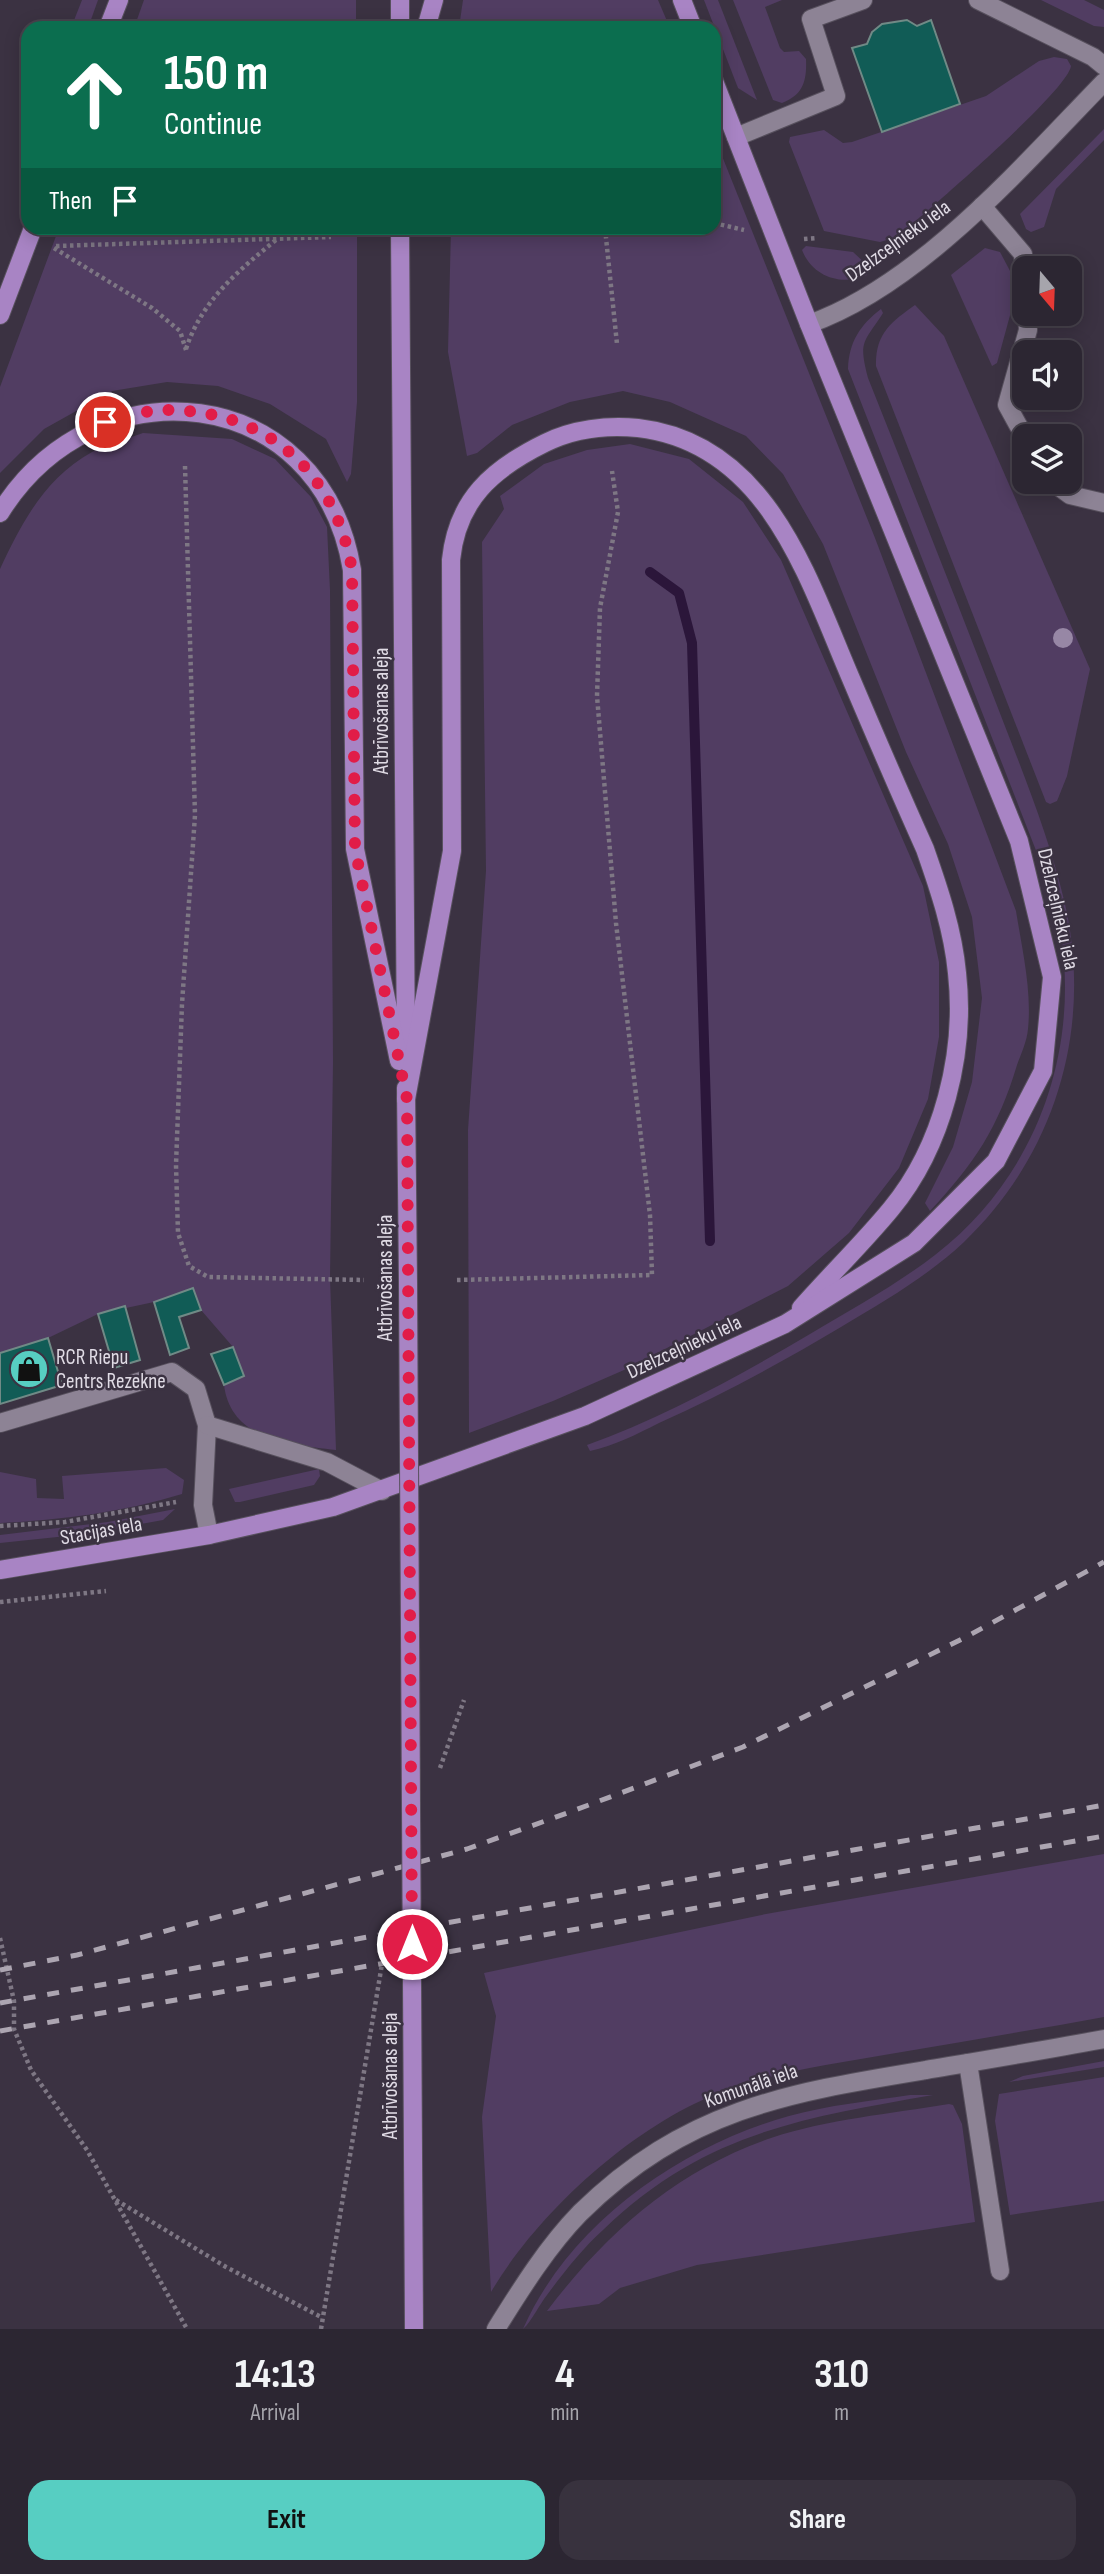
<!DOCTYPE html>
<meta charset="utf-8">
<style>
body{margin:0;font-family:"Sofia Sans Condensed",sans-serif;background:#38323e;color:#f1f3f6;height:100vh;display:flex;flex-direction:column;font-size:26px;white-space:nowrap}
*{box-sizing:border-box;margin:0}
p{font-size:23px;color:#a6a5ac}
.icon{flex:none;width:38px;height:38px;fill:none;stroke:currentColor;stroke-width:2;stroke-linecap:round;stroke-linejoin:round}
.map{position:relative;height:2329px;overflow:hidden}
.details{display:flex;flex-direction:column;background:#2c2632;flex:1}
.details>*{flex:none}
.banner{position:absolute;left:21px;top:21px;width:700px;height:214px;border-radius:21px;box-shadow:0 4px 18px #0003,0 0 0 2px #48434d;background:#0b6e4f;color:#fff;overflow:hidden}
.needle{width:46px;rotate:161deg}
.buttons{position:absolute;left:1012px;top:256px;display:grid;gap:14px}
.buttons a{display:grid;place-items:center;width:70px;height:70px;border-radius:14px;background:#2c2632;box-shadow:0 4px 18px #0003,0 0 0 2px #48434d;font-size:35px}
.pin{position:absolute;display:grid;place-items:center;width:60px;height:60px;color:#fff;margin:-30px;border:4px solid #fff;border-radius:50%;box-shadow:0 2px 7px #0007}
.me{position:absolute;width:77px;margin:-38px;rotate:0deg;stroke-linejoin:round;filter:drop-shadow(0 0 5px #0008)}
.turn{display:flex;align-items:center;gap:24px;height:147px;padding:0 28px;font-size:32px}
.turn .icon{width:91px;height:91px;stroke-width:2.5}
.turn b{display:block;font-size:49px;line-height:60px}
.then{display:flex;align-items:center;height:66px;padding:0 28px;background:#0003;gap:14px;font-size:26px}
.eta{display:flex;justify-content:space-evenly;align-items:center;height:119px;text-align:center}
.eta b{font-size:42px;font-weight:700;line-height:49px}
.button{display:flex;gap:14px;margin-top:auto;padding:14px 28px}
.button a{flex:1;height:80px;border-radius:21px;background:#57cec2;color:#111;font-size:28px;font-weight:700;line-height:80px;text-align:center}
.button a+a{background:#38323e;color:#f1f3f6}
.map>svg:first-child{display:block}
</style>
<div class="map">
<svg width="1104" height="2329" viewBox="0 0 1104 2329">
<rect width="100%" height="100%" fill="#3b3242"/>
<g fill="#513d62">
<polygon points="82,0 98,0 88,28 71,28"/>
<polygon points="144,0 356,0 356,28 134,28"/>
<polygon points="463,0 658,0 670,28 459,28"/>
<polygon points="704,0 718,0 757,100 738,88"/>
<path d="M733,0H782L765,7L780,48L784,52L799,51L806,59C807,81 803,95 782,103L773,100Z"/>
<polygon points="1041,0 1084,0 1104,10 1104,27 1094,26"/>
<path d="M1054,57L1067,59L1071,66C1067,92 925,213 897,237L880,242L824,231L789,142L790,137L824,130L843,143L852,142L986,96L1039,61Z"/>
<polygon points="1104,129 1104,140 1056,189 1044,227 1031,232 1026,229 1020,214"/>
<path d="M714,136L875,538L1016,911C1022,949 1032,990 1028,1029C1027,1041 1021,1054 1017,1065C998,1128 975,1163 930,1211L925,1203L953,1147L972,1082L982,998L972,917L948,844L906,752L823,544L783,474L746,436L670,402L623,391L570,402L512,425L477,453L467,456L448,352L451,228H714Z"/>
<polygon points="59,228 357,228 357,402 351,474 347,482 326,439 270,404 218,386 167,382 112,391 44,429 0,473 0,387"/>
<path d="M806,246L853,252L867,265V275C841,287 812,276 802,250Z"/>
<polygon points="985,248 1000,252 1018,286 997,363 992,366 951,275"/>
<path d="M915,305L944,336L1090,669L1067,776L1057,801L1050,804L1046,802L876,366C875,334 891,322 915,305Z"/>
<path d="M881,309L883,313C864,343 858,340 868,378C911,486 954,594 996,703C1021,768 1049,835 1065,904C1093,1027 1056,1154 964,1242C928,1276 883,1302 841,1327C782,1362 722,1395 659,1423C637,1434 614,1446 590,1451L587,1445C664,1417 739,1376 810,1334C852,1309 896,1285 935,1255C1046,1169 1088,1028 1053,894L848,369C849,342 860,325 881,309Z"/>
<path d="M143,433L232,439L275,459L311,497L327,527L330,590L333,1062L330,1278L336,1450C291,1444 231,1441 224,1385L244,1376L233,1347L201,1310L193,1288L154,1302L98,1314L48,1338L0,1353V569C22,522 45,478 92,452C107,444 126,439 143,433Z"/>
<polygon points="630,444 689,459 743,502 781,560 923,886 939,962 939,1037 928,1099 899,1168 849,1233 788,1286 624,1370 553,1401 469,1433 468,1130 486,871 482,542 504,509 500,496 544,464 587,450"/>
<path d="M166,1468L184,1480L182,1494C124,1512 61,1520 0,1523V1472L36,1479L37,1498L64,1499L62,1476Z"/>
<polygon points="319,1469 320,1476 314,1485 240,1502 235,1502 229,1489"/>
<polygon points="175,1509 163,1520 86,1534 0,1543 0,1535 108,1522"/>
<path d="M1104,1854V2017C1033,2030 961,2042 890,2054C834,2064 778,2071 724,2091C635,2124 539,2211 491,2292L482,2117L496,2016L484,1973L766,1914Z"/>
<polygon points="1104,2061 1104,2067 1009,2082 1023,2076"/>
<polygon points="1104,2077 1104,2201 1010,2215 995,2121 999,2094"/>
<path d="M910,2095H933C802,2118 703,2133 603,2230C582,2249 564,2272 547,2295C539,2305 532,2321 523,2329C569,2224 681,2146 789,2116C829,2105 870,2101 910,2095Z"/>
<path d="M949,2104L953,2105L962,2124L975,2222L697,2265L620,2288L599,2304L547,2311C606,2233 677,2170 771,2138C828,2119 890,2114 949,2104Z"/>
</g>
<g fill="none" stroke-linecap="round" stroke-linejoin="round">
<polyline stroke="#2b163a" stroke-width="10" points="650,572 679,593 692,643 710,1241"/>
</g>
<g fill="#115c56" stroke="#708a86" stroke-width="2">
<polygon points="907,20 917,26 931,20 960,104 882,132 852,48 867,44 872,32 882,24"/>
<polygon points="193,1288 201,1310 179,1317 189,1348 170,1355 154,1302"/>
<polygon points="125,1306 140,1360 114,1368 98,1314"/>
<polygon points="48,1338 62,1385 0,1404 0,1353"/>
<polygon points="233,1347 244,1376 224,1385 211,1354"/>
</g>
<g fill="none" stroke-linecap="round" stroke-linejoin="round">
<g stroke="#57505d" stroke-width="20">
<g id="minor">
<polyline points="978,0 1093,57 1104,66"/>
<polyline points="736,137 836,96 811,19 863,0"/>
<polyline points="982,206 1023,254 1024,268"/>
<path d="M809,324C920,285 1023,165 1104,82"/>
<polyline points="1024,436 1007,405 1028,330 1027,313"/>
<polyline points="1051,481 1070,495 1104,503"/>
<polyline points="0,1423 172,1372 196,1389 207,1425 203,1505 209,1535"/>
<polyline points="207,1425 327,1462 382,1491"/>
<polyline points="968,2063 1000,2271"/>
<path d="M496,2329C521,2289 547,2247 580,2213C686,2109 787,2093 926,2070C985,2060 1045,2050 1104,2039"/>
</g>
</g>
<g stroke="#57505d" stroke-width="20">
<g id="major">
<polyline points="400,0 400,28"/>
<polyline points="682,0 693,28"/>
<polyline points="108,28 119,0"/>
<polyline points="426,28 434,0"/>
<polyline points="400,228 406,1057"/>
<polyline points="0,315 33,228"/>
<path d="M0,513C95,359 321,382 352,570L355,849L399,1061"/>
<polyline points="406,1088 408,1283"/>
<path d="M406,1099L452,851L451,560C457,500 492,469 545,443C573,429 607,425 638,428C766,443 806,573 849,674C874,733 899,791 925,849C939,889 953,930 957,973C966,1053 943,1146 891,1209C863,1243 830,1275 801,1308"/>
<polyline points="0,1570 209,1535 333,1507 585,1416 785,1324 914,1243 996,1161 1043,1071 1052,977 1019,841 809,324 714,81"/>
</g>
</g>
<g stroke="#7e7784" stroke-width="4.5" stroke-dasharray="3.5 3.5" stroke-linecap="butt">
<polyline points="714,223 744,230"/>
<polyline points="605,228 617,344"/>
<polyline points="475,234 528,228"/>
<polyline points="804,239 817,238"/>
<polyline points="56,246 331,237"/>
<polyline points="54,248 152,308 180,331 186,350"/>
<path d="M186,349C202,300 238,271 277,239"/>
<polyline points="185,466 195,815 182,1004 176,1165 178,1233 189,1266 208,1277 364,1280"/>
<polyline points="457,1280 652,1275 650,1215 616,923 597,696 600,608 618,512 612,471"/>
<polyline points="0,1526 65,1522 176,1502"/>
<polyline points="0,1602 106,1591"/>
<polyline points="440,1768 464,1700"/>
<polyline points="0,1938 14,2001 14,2029 31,2070 87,2150 187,2329"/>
<polyline points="116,2200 226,2267 321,2317"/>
<polyline points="321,2329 382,1964"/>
</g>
<use href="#minor" stroke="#8d8395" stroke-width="18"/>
<use href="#major" stroke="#a884c4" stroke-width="18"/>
<g stroke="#aca5b1" stroke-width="5" stroke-dasharray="12 12" stroke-linecap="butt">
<polyline points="0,1970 77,1955 405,1866 467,1849 570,1812 743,1747 964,1638 1104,1562"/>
<polyline points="0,2003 1104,1805"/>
<polyline points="0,2031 1104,1836"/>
</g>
<g stroke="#57505d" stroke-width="20" stroke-linecap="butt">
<polyline id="major-bridge" points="408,1283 414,2329"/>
</g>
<use href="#major-bridge" stroke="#a884c4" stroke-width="18"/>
</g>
<circle fill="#9787a5" cx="1063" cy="638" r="10"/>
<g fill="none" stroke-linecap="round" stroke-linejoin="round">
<path stroke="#e11d48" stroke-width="12" stroke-dasharray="0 21.6" d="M105,422C127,416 150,409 173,410C271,413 336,475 352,570L355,849L407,1099L412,1944"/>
</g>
<defs>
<g id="shop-disc" transform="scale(2.0125)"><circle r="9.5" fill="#57cec2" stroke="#3b3242"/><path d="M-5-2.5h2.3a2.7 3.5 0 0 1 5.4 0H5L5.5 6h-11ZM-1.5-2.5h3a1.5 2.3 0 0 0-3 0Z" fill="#111"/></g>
</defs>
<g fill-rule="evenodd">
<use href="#shop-disc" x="29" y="1369"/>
</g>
<g text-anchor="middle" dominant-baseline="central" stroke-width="5" stroke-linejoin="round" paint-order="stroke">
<g font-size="21" fill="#e0dbe5" stroke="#3b3242">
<text transform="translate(898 241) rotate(-36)">Dzelzceļnieku iela</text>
<text transform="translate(381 711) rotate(-90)">Atbrīvošanas aleja</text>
<text transform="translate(1058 909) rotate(77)">Dzelzceļnieku iela</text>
<text transform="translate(385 1278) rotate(-90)">Atbrīvošanas aleja</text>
<text transform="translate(684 1347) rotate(-25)">Dzelzceļnieku iela</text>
<text transform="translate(101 1531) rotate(-10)">Stacijas iela</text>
<text transform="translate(390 2076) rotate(-90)">Atbrīvošanas aleja</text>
<text transform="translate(751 2086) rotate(-19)">Komunālā iela</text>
</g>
<g font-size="21" fill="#e0dbe5" stroke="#3b3242" text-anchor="start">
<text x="56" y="1357">RCR Riepu<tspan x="56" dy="24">Centrs Rezekne</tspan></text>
</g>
</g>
</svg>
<div class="buttons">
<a><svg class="needle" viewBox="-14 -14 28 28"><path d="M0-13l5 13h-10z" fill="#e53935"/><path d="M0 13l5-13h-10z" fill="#a6a5ac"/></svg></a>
<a><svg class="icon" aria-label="sound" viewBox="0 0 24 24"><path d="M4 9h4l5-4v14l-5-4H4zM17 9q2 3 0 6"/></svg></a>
<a><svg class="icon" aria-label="layers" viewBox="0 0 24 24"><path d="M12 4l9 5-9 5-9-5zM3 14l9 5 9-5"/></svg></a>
</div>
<div class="pin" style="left:105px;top:422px;background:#d93025"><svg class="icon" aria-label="arrive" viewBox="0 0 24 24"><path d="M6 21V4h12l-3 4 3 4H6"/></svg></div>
<svg class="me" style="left:412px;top:1944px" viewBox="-20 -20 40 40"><circle r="17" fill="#e11d48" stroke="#fff" stroke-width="3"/><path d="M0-11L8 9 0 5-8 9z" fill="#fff"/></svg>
<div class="banner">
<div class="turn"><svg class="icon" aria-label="ahead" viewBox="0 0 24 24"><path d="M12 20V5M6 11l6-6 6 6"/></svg><div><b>150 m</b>Continue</div></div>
<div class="then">Then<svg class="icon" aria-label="arrive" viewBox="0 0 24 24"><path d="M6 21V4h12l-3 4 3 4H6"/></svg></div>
</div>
</div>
<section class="details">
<div class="eta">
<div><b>14:13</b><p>Arrival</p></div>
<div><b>4</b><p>min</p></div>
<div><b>310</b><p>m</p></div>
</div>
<div class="button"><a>Exit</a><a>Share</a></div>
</section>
